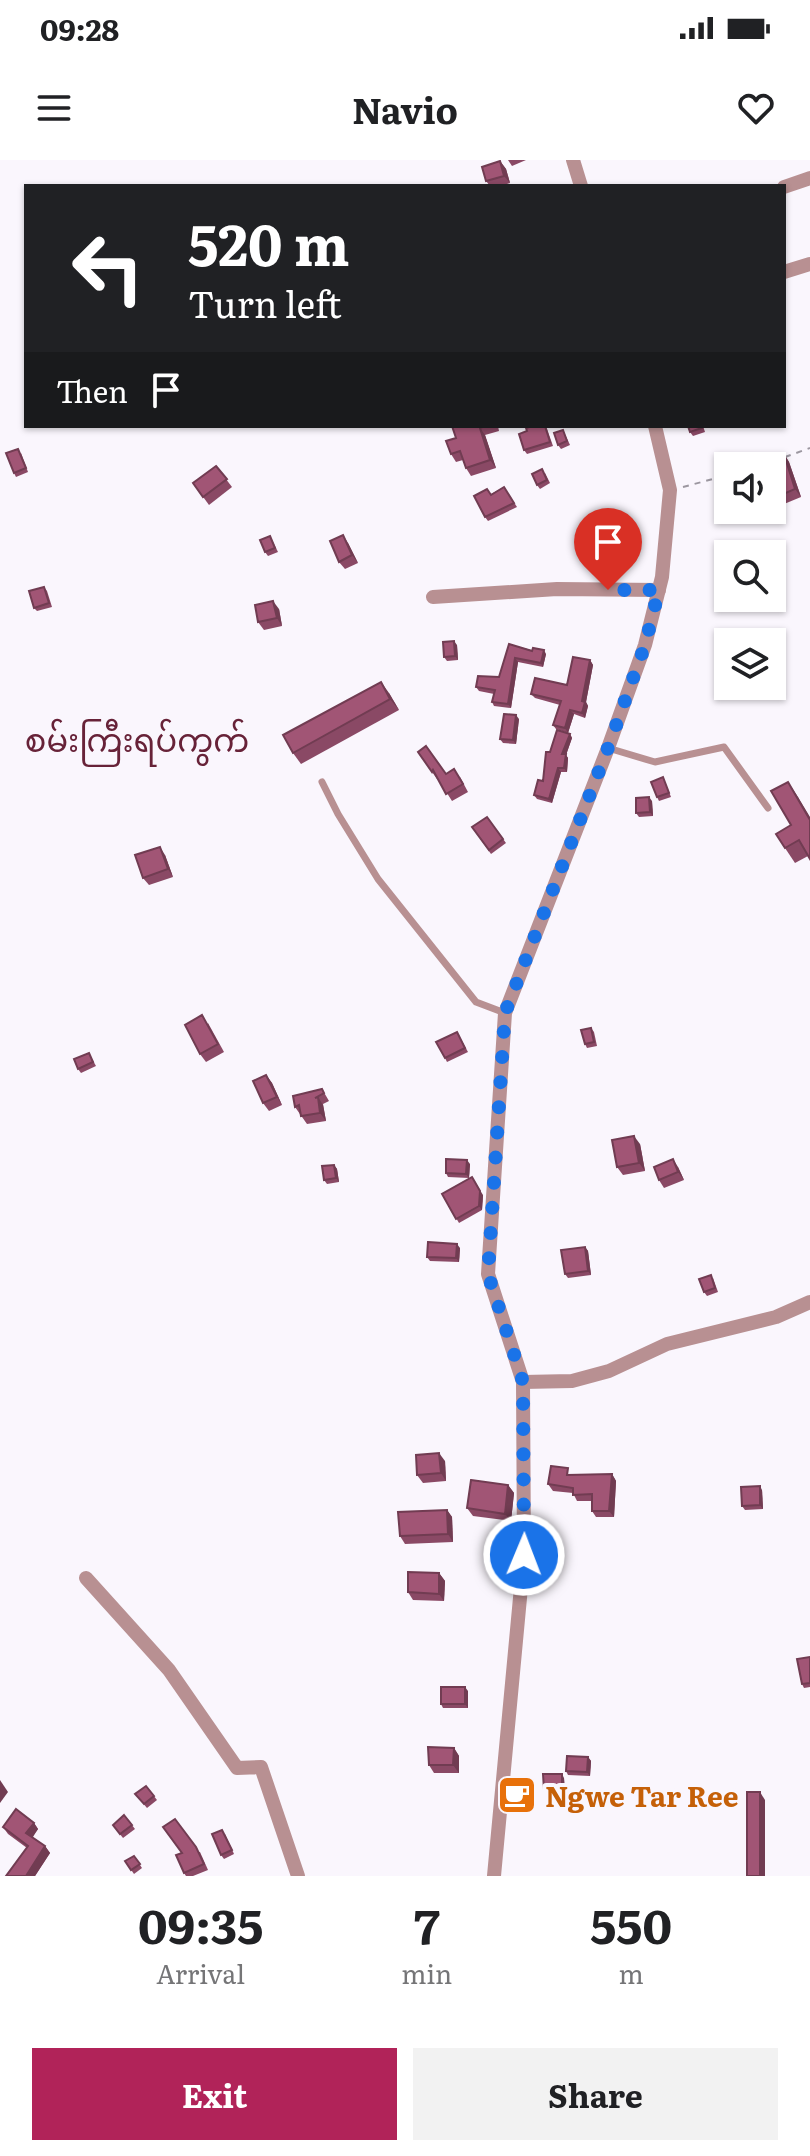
<!DOCTYPE html>
<meta charset="utf-8">
<style>
body{margin:0;font-family:Literata,"Noto Sans Myanmar",serif;background:#f2f2f2;color:#202124;height:100vh;display:flex;flex-direction:column;font-size:30px;white-space:nowrap}
*{box-sizing:border-box;margin:0}
p{font-size:26px;color:#757577}
.icon{flex:none;width:44px;height:44px;fill:none;stroke:currentColor;stroke-width:2;stroke-linecap:round;stroke-linejoin:round}
.map{position:relative;height:1716px;overflow:hidden}
.side{display:flex;flex-direction:column;background:#fff;flex:1}
.side>*{flex:none}
.top-card{position:absolute;left:24px;top:24px;width:762px;height:244px;border-radius:0px;box-shadow:0 2px 6px #0004;background:#202124;color:#fff;overflow:hidden}
.fabs{position:absolute;left:714px;top:292px;display:grid;gap:16px}
.fabs a{display:grid;place-items:center;width:72px;height:72px;border-radius:0px;background:#fff;box-shadow:0 2px 6px #0004;font-size:40px}
.pin{position:absolute;display:grid;place-items:center;width:68px;height:68px;color:#fff;margin:-82px -34px;border-radius:50% 50% 50% 0;rotate:-45deg;box-shadow:0 0 8px #0007}
.pin .icon{rotate:45deg}
.me{position:absolute;width:88px;margin:-44px;rotate:1deg;stroke-linejoin:round;filter:drop-shadow(0 0 6px #0008)}
.turn{display:flex;align-items:center;gap:28px;height:168px;padding:0 32px;font-size:36px}
.turn .icon{width:104px;height:104px;stroke-width:2.5}
.turn b{display:block;font-size:56px;line-height:68px}
.then{display:flex;align-items:center;height:76px;padding:0 32px;background:#0003;gap:16px;font-size:30px}
.eta{display:flex;justify-content:space-evenly;align-items:center;height:136px;text-align:center}
.eta b{font-size:48px;font-weight:700;line-height:56px}
.action{display:flex;gap:16px;margin-top:auto;padding:16px 32px}
.action a{flex:1;height:92px;border-radius:0px;background:#b12359;color:#fff;font-size:32px;font-weight:700;line-height:92px;text-align:center}
.action a+a{background:#f2f2f2;color:#202124}
.status{display:flex;justify-content:space-between;align-items:center;height:56px;padding:0 40px;background:#fff;direction:ltr}
.status svg{height:22px;fill:currentColor}
header{display:flex;justify-content:space-between;align-items:center;height:104px;padding:0 32px;background:#fff;font-size:36px;font-weight:700}
.map>svg:first-child{display:block}
</style>
<div class="status"><b>09:28</b><svg viewBox="0 0 49 12"><path d="M0 12V9h3v3zM5 12V6h3v6zM10 12V3h3v9zM15 12V0h3v12zM26 1h20v11H26zM47 4h2v5h-2z"/></svg></div>
<header><svg class="icon" aria-label="menu" viewBox="0 0 24 24"><path d="M4 6h16M4 12h16M4 18h16"/></svg>Navio<svg class="icon" aria-label="heart" viewBox="0 0 24 24"><path d="M12 20l-8-8c-3-5 5-10 8-4 3-6 11-1 8 4z"/></svg></header>
<div class="map">
<svg width="810" height="1716" viewBox="0 0 810 1716">
<rect width="100%" height="100%" fill="#faf6fd"/>
<g fill="none" stroke-linecap="round" stroke-linejoin="round">
<g stroke="#9c97a0" stroke-width="2" stroke-dasharray="6 6" stroke-linecap="butt">
<polyline points="785,297 810,288"/>
<polyline points="756,306 763,304"/>
<polyline points="683,327 728,315"/>
</g>
<g stroke="#b89092" stroke-width="7">
<polyline points="608,588 655,602 724,587 768,648"/>
<polyline points="322,622 338,654 378,719 429,783 476,842 505,853"/>
</g>
<g stroke="#b89092" stroke-width="14">
<polyline points="573,0 581,26"/>
<polyline points="784,27 810,18"/>
<polyline points="784,112 810,104"/>
<polyline points="433,437 557,429 659,430"/>
<polyline points="523,1222 572,1221 609,1211 667,1184 776,1157 810,1142"/>
<polyline points="86,1418 169,1510 237,1608 261,1607 298,1716"/>
<polyline points="494,1716 524,1395 523,1222 488,1114 505,853 608,588 645,485 662,417 670,330 655,266"/>
</g>
</g>
<g fill="#8a4965">
<polygon points="508,0 526,0 512,6"/>
<polygon points="500,1 506,9 510,23 501,26 490,26 486,21"/>
<polygon points="452,266 498,266 499,271 485,275 496,308 471,316 466,308 463,300 456,302 451,294 456,278"/>
<polygon points="532,266 546,266 553,286 527,294 524,290 527,271"/>
<polygon points="703,266 705,272 693,276 690,272"/>
<polygon points="563,270 570,285 561,289 558,285"/>
<polygon points="21,293 28,312 16,317 14,313"/>
<polygon points="784,294 789,302 801,337 772,349 772,306"/>
<polygon points="216,306 232,327 209,345 193,323"/>
<polygon points="545,313 550,323 540,329 537,325"/>
<polygon points="504,327 517,347 488,361 485,357 491,334"/>
<polygon points="270,376 278,392 268,396 265,392"/>
<polygon points="348,383 358,403 345,409 339,402"/>
<polygon points="44,427 47,431 52,447 37,451 34,448"/>
<polygon points="279,449 282,466 264,470 258,462"/>
<polygon points="509,484 546,494 543,507 518,502 511,548 494,546 492,542 494,534 479,531 476,527 499,517"/>
<polygon points="457,485 458,500 447,501 444,497"/>
<polygon points="590,500 593,505 586,542 588,546 585,558 574,554 568,573 556,569 553,565 560,545 535,538 531,534 567,525"/>
<polygon points="389,533 399,550 301,604 293,593"/>
<polygon points="519,559 516,584 503,583 500,579"/>
<polygon points="570,574 572,578 566,595 568,598 567,612 561,612 552,643 537,639 534,635 543,621 550,592"/>
<polygon points="418,592 446,614 460,617 468,632 452,641 438,619 437,619"/>
<polygon points="663,617 671,637 659,641 657,637"/>
<polygon points="798,637 808,696 795,703 785,688"/>
<polygon points="652,641 653,656 639,657 636,653"/>
<polygon points="487,657 506,683 491,694 472,667"/>
<polygon points="165,695 173,717 149,725 143,718"/>
<polygon points="208,863 224,892 206,902 200,894"/>
<polygon points="591,868 594,872 597,886 587,888 585,884"/>
<polygon points="457,872 468,892 447,902 445,898"/>
<polygon points="91,897 96,906 81,913 78,909"/>
<polygon points="266,915 272,923 282,945 269,951 263,943"/>
<polygon points="322,929 329,941 323,944 326,961 307,964 295,947"/>
<polygon points="640,984 645,1011 623,1015 617,1007"/>
<polygon points="470,1004 469,1018 448,1017 446,1013"/>
<polygon points="334,1005 337,1009 339,1022 327,1024 324,1020"/>
<polygon points="678,1007 684,1020 664,1028 659,1020"/>
<polygon points="442,1034 483,1035 482,1050 459,1063"/>
<polygon points="585,1087 588,1091 591,1115 568,1118 565,1114"/>
<polygon points="460,1088 459,1102 430,1101 427,1097"/>
<polygon points="713,1118 718,1132 707,1136 704,1132"/>
<polygon points="445,1301 446,1321 423,1323 417,1315"/>
<polygon points="572,1314 572,1315 612,1314 616,1321 614,1357 596,1357 592,1351 592,1341 577,1341 573,1333 553,1331 548,1324"/>
<polygon points="508,1325 514,1333 511,1361 473,1356 467,1348"/>
<polygon points="762,1330 763,1349 745,1350 742,1346"/>
<polygon points="447,1350 452,1357 453,1382 405,1384 400,1376"/>
<polygon points="439,1413 445,1421 444,1441 413,1440 408,1432"/>
<polygon points="810,1497 810,1527 804,1528 802,1524"/>
<polygon points="468,1531 468,1548 443,1548 441,1544"/>
<polygon points="454,1588 459,1596 459,1613 434,1613 429,1605"/>
<polygon points="588,1597 591,1601 590,1616 568,1615 566,1611"/>
<polygon points="564,1618 565,1634 546,1634 544,1630"/>
<polygon points="146,1626 157,1640 147,1648 135,1634"/>
<polygon points="124,1655 135,1669 123,1678 113,1665"/>
<polygon points="34,1663 38,1669 32,1677 45,1686 50,1693 35,1716 6,1716 27,1688 8,1674 3,1667"/>
<polygon points="225,1674 234,1694 224,1699 221,1695"/>
<polygon points="200,1692 208,1710 193,1716 186,1716 184,1713 182,1693"/>
<polygon points="134,1696 142,1708 134,1714 125,1701"/>
</g>
<g fill="#713c52">
<polygon points="500,1 506,9 510,23 504,16"/>
<polygon points="480,268 485,275 496,308 490,300"/>
<polygon points="784,294 789,302 801,337 795,329"/>
<polygon points="343,375 348,383 358,403 352,395"/>
<polygon points="273,441 279,449 282,466 277,458"/>
<polygon points="454,481 457,485 458,500 455,496"/>
<polygon points="544,490 546,494 543,507 541,503"/>
<polygon points="515,498 518,502 511,548 508,544"/>
<polygon points="590,500 593,505 586,542 588,546 585,558 582,553 582,541"/>
<polygon points="381,522 389,533 399,550 390,539"/>
<polygon points="570,550 574,554 568,573 565,568"/>
<polygon points="516,555 519,559 516,584 513,580"/>
<polygon points="570,574 572,578 566,595 568,598 567,612 564,608 562,594"/>
<polygon points="558,608 561,612 552,643 549,639"/>
<polygon points="788,622 798,637 810,657 810,660"/>
<polygon points="649,637 652,641 653,656 650,652"/>
<polygon points="160,687 165,695 173,717 168,709"/>
<polygon points="266,915 272,923 282,945 277,937"/>
<polygon points="318,937 323,945 326,961 320,953"/>
<polygon points="634,976 640,984 645,1011 639,1003"/>
<polygon points="673,999 678,1007 684,1020 678,1012"/>
<polygon points="467,1000 470,1004 469,1018 466,1014"/>
<polygon points="334,1005 337,1009 339,1022 336,1018"/>
<polygon points="472,1017 483,1035 482,1050 479,1046"/>
<polygon points="457,1084 460,1088 459,1102 456,1098"/>
<polygon points="585,1087 588,1091 591,1115 588,1111"/>
<polygon points="439,1293 445,1301 446,1321 441,1313"/>
<polygon points="612,1314 616,1321 614,1357 609,1351"/>
<polygon points="508,1325 514,1333 511,1361 505,1354"/>
<polygon points="760,1326 762,1330 763,1349 760,1345"/>
<polygon points="447,1350 452,1357 453,1382 448,1374"/>
<polygon points="439,1413 445,1421 444,1441 439,1434"/>
<polygon points="465,1527 468,1531 468,1548 465,1544"/>
<polygon points="454,1588 459,1596 459,1613 453,1605"/>
<polygon points="588,1597 591,1601 590,1616 587,1612"/>
<polygon points="562,1614 564,1618 565,1634 562,1630"/>
<polygon points="0,1620 8,1632 0,1643"/>
<polygon points="760,1632 765,1640 765,1716 760,1716"/>
<polygon points="34,1663 38,1669 31,1680 26,1673"/>
<polygon points="45,1686 50,1693 35,1716 26,1716"/>
</g>
<g fill="#a15575" stroke="#713c52" stroke-width="2">
<polygon points="500,1 504,16 486,21 482,7"/>
<polygon points="452,266 485,266 480,268 490,300 466,308 460,291 451,294 446,281 456,278"/>
<polygon points="532,266 545,266 550,282 524,290 519,274 527,271 526,268"/>
<polygon points="688,266 701,266 702,268 690,272"/>
<polygon points="563,270 567,281 558,285 554,273"/>
<polygon points="18,289 26,308 14,313 6,293"/>
<polygon points="784,294 795,329 772,339 772,306 763,306 761,301"/>
<polygon points="216,306 227,319 203,337 193,323"/>
<polygon points="542,309 547,320 537,325 532,314"/>
<polygon points="504,327 514,343 485,357 474,336 487,329 491,335"/>
<polygon points="343,375 352,395 339,402 330,381"/>
<polygon points="270,376 275,388 265,392 260,380"/>
<polygon points="44,427 49,443 34,448 29,431"/>
<polygon points="273,441 277,458 258,462 255,445"/>
<polygon points="454,481 455,496 444,497 443,482"/>
<polygon points="509,484 532,491 533,488 544,490 541,503 515,498 508,544 492,542 495,530 476,527 478,516 499,517"/>
<polygon points="573,497 590,500 582,541 585,542 582,553 570,550 565,568 553,565 561,541 531,534 535,518 567,525"/>
<polygon points="381,522 390,539 293,593 283,575"/>
<polygon points="504,554 516,555 513,580 500,579"/>
<polygon points="557,570 570,574 562,594 566,594 564,608 558,608 549,639 534,635 538,620 543,621 546,592 550,592"/>
<polygon points="426,586 446,614 454,609 463,624 446,634 433,610 432,612 418,592"/>
<polygon points="663,617 669,633 657,637 651,622"/>
<polygon points="788,622 810,660 810,699 799,680 785,688 776,674 791,665 771,631"/>
<polygon points="649,637 650,652 636,653 636,638"/>
<polygon points="487,657 503,679 489,690 472,667"/>
<polygon points="160,687 168,709 143,718 135,695"/>
<polygon points="202,855 218,884 200,894 185,865"/>
<polygon points="591,868 594,882 585,884 581,870"/>
<polygon points="457,872 465,888 445,898 436,882"/>
<polygon points="89,893 93,902 78,909 74,899"/>
<polygon points="266,915 277,937 263,943 253,921"/>
<polygon points="322,929 324,933 315,938 318,937 320,953 301,956 299,945 295,947 293,936"/>
<polygon points="634,976 639,1003 617,1007 612,980"/>
<polygon points="446,999 467,1000 466,1014 446,1013"/>
<polygon points="673,999 678,1012 659,1020 654,1007"/>
<polygon points="334,1005 336,1018 324,1020 322,1006"/>
<polygon points="472,1017 480,1031 479,1046 456,1059 442,1034"/>
<polygon points="428,1082 457,1084 456,1098 427,1097"/>
<polygon points="585,1087 588,1111 565,1114 561,1090"/>
<polygon points="711,1115 715,1128 704,1132 699,1119"/>
<polygon points="439,1293 441,1313 417,1315 416,1295"/>
<polygon points="551,1306 568,1308 567,1315 612,1314 609,1351 592,1351 592,1334 573,1335 573,1328 548,1324"/>
<polygon points="471,1320 508,1325 505,1354 467,1348"/>
<polygon points="760,1326 760,1345 742,1346 741,1327"/>
<polygon points="447,1350 448,1374 400,1376 398,1352"/>
<polygon points="408,1412 439,1413 439,1434 408,1432"/>
<polygon points="810,1497 810,1523 802,1524 797,1499"/>
<rect x="441" y="1527" width="24" height="17"/>
<polygon points="428,1587 454,1588 453,1605 429,1605"/>
<polygon points="567,1596 588,1597 587,1612 566,1611"/>
<polygon points="543,1614 562,1614 562,1630 544,1630"/>
<polygon points="146,1626 154,1636 144,1644 135,1634"/>
<rect x="747" y="1632" width="13" height="84"/>
<polygon points="16,1649 34,1663 26,1673 45,1686 26,1716 6,1716 28,1686 3,1667"/>
<polygon points="124,1655 132,1665 120,1674 113,1665"/>
<polygon points="175,1659 196,1687 204,1704 184,1713 176,1695 182,1693 163,1667"/>
<polygon points="222,1670 232,1690 221,1695 212,1674"/>
<polygon points="134,1696 140,1704 131,1710 125,1701"/>
</g>
<g fill="none" stroke-linecap="round" stroke-linejoin="round">
<polyline stroke="#1a73e8" stroke-width="14" stroke-dasharray="0 25.2" points="524,1395 523,1222 488,1114 505,853 608,588 645,485 659,430 608,430"/>
</g>
<defs>
<g id="cafe-square" transform="scale(2)"><rect x="-9" y="-9" width="18" height="18" rx="4" fill="#e8710a" stroke="#faf6fd"/><path d="M-5.5-4.5H6V0H3Q3 3.5 0 3.5H-2.5Q-5.5 3.5-5.5 0ZM3-3.2v2h1.7v-2ZM-6 4.5H4V6H-6Z" fill="#fff"/></g>
</defs>
<g fill-rule="evenodd">
<use href="#cafe-square" x="517" y="1635"/>
</g>
<g text-anchor="middle" dominant-baseline="central" stroke-width="8" stroke-linejoin="round" paint-order="stroke">
<g font-size="28" font-weight="bold" fill="#c56008" stroke="#faf6fd" text-anchor="start">
<text x="545" y="1635">Ngwe Tar Ree</text>
</g>
<g font-size="32" fill="#672238" stroke="#faf6fd">
<text x="137" y="578">စမ်းကြီးရပ်ကွက်</text>
</g>
</g>
</svg>
<div class="fabs">
<a><svg class="icon" aria-label="sound" viewBox="0 0 24 24"><path d="M4 9h4l5-4v14l-5-4H4zM17 9q2 3 0 6"/></svg></a>
<a><svg class="icon" aria-label="search" viewBox="0 0 24 24"><circle cx="10" cy="10" r="6"/><path d="M15 15l6 6"/></svg></a>
<a><svg class="icon" aria-label="layers" viewBox="0 0 24 24"><path d="M12 4l9 5-9 5-9-5zM3 14l9 5 9-5"/></svg></a>
</div>
<div class="pin" style="left:608px;top:430px;background:#d93025"><svg class="icon" aria-label="arrive" viewBox="0 0 24 24"><path d="M6 21V4h12l-3 4 3 4H6"/></svg></div>
<svg class="me" style="left:524px;top:1395px" viewBox="-20 -20 40 40"><circle r="17" fill="#1a73e8" stroke="#fff" stroke-width="3"/><path d="M0-11L8 9 0 5-8 9z" fill="#fff"/></svg>
<div class="top-card">
<div class="turn"><svg class="icon" aria-label="left" viewBox="0 0 24 24"><path d="M17 20v-9H6M10 6l-5 5 5 5"/></svg><div><b>520 m</b>Turn left</div></div>
<div class="then">Then<svg class="icon" aria-label="arrive" viewBox="0 0 24 24"><path d="M6 21V4h12l-3 4 3 4H6"/></svg></div>
</div>
</div>
<section class="side">
<div class="eta">
<div><b>09:35</b><p>Arrival</p></div>
<div><b>7</b><p>min</p></div>
<div><b>550</b><p>m</p></div>
</div>
<div class="action"><a>Exit</a><a>Share</a></div>
</section>
